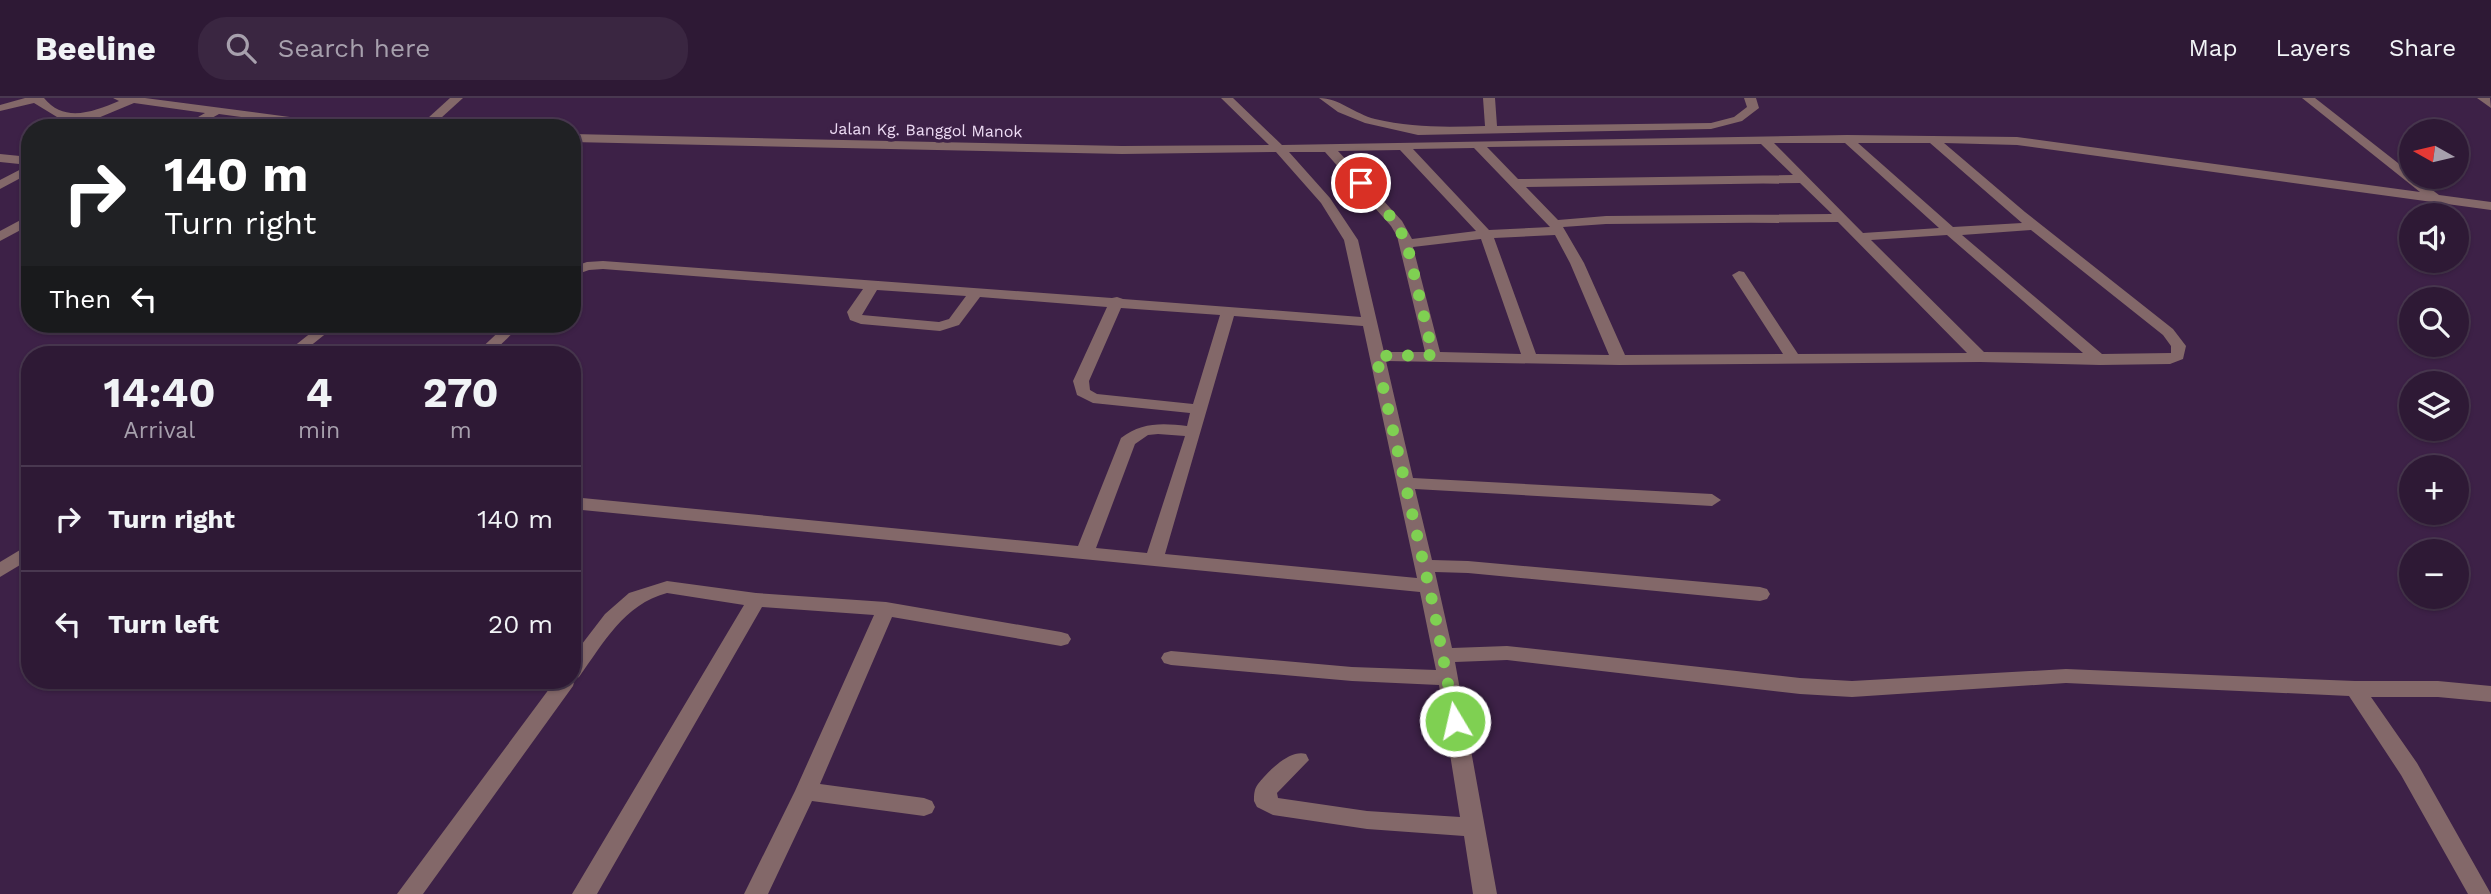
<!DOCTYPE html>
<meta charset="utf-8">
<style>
body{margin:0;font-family:"Work Sans",sans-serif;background:#3a2641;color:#f1f3f6;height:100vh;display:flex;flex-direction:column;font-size:26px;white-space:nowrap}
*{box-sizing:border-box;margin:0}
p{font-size:23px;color:#a7a0ad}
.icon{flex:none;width:38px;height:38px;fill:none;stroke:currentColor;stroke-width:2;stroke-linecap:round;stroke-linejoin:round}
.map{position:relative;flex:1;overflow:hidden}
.panel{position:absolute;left:21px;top:248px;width:560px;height:343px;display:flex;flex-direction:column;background:#2e1935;border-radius:28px;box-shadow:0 2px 5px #0004,0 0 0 2px #493850}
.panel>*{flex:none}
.banner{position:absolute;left:21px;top:21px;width:560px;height:214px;border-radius:28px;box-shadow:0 2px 5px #0004,0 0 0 2px #493850;background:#202124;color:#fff;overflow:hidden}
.needle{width:46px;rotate:278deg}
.controls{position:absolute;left:2399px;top:21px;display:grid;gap:14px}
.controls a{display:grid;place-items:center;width:70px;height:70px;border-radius:50%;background:#2e1935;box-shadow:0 2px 5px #0004,0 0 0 2px #493850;font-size:35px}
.pin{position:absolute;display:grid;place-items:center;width:60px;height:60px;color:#fff;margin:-30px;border:4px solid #fff;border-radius:50%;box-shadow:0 2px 7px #0007}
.me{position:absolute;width:77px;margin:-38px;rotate:351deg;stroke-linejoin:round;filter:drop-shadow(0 0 5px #0008)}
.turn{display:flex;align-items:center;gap:24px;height:147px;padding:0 28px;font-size:32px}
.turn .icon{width:91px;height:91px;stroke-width:2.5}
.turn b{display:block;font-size:49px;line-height:60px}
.then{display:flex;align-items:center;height:66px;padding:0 28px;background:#0003;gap:14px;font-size:26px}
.eta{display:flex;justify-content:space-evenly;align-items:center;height:119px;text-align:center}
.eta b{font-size:42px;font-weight:700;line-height:49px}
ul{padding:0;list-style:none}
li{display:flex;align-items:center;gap:21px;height:105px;padding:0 28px;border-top:2px solid #493850}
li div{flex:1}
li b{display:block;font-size:26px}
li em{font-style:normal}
header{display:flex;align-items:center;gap:42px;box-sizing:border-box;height:98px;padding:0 35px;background:#2e1935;border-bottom:2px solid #493850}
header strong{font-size:33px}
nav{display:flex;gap:38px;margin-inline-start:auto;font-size:24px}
.search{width:490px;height:63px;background:#3a2641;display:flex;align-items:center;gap:18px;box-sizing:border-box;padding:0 24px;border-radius:28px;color:#a7a0ad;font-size:26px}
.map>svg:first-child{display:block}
</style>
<header>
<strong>Beeline</strong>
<div class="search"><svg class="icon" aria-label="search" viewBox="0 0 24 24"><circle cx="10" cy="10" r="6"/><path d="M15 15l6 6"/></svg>Search here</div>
<nav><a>Map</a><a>Layers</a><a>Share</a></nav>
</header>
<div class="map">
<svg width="2491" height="796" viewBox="0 0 2491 796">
<rect width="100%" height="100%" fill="#3d2147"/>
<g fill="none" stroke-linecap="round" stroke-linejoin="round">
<g fill="#836869" fill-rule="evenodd">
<path d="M25,0H44C64,25 93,14 119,3L113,0H145L350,27L356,30H321L219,16L194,30H179L205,15L134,5L98,20L72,23L57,19L34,5L0,13V7Z"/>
<polygon points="450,0 463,0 430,30 417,30"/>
<path d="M1221,0H1233L1282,47L1847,37L2017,39L2420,94L2302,0H2315L2412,76V79H2415L2439,97L2491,104V112L2017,47L1944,45L2025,114L2173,231L2186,248L2183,261L2170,266L2100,267L1980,264L1619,267L1386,263L1413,380L1712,396L1721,402L1712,408L1415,391L1432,462L1468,463L1760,489L1767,491L1770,496L1767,501L1760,503L1468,475L1435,474L1452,550L1507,548L1800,580L1852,583L2066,571L2355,583H2438L2491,588V604L2438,599H2371L2417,665L2491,796H2468L2401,677L2349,598L2066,585L1852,599L1800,596L1507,562L1455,564L1497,796H1473L1464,738L1367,731L1273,717L1257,709L1254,703C1254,697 1254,691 1258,686C1268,673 1290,651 1306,656L1309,662L1277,695L1278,700L1367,713L1460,719L1439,587L1352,583L1171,567L1164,565L1161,560L1164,555L1171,553L1352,569L1436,572L1420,494L572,411V399L1078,448L1121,340C1141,324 1163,325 1187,328L1190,315L1093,305L1077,297L1073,283L1107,209L980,199L959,227L940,233L861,226L850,222L847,214L863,191L603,171L589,172L572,178V169L587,164L603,163L1112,200L1117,199L1123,201L1361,219L1344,142L1321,105L1276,54L1122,56L572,44V36L1122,48L1269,47ZM1774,45H1845L1939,130L1863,135ZM1858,45H1930L2022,125L1953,129ZM1761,46L1793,77L1518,81L1487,49ZM1474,50L1550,129L1489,132L1413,51ZM1400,52L1476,133L1412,141L1402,123L1338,53ZM1289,54H1325L1391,128L1397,138L1425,254H1384L1358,142L1330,100ZM1800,85L1832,116L1606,118L1558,122L1526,89ZM1838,124L1967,255L1798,256L1744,174L1739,173L1732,177L1783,256L1625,257L1584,165L1563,129L1606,126ZM2031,132L2163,237L2171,248V255L2102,256L1962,137ZM1555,137L1570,165L1609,257L1536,256L1494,140ZM1947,137L2083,255L1984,254L1871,142ZM1481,141L1521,256L1440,254L1413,149ZM877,192L966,198L949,221L939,224L862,217ZM1121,210L1220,217L1193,306L1097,296L1090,292L1089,283ZM1234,218L1363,228L1417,480L1165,456ZM1158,336L1185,338L1147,455L1096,450L1135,346L1148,337Z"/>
<path d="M1319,0C1339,0 1355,16 1375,21C1412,30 1447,29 1485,28L1483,0H1495L1497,28L1711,25L1734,19L1747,9L1744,0H1756L1759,10L1742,23L1711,31L1418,37L1365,25L1338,14Z"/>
<polygon points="2477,0 2490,0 2491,10"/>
<polygon points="0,56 30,59 30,75 0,91 0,82 29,67 0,64"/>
<polygon points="30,117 30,127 0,143 0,133"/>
<polygon points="322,226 338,226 299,257 283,257"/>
<polygon points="507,226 522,226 490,257 474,257"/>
<polygon points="30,446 30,461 0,479 0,464"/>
<path d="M667,483L756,495L886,504L1061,534L1068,536L1071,541L1068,546L1061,548L892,519L820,686L924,700L932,703L935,709L932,715L924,718L812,703L768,796H744L795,693L874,517L762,509L597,796H572L744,507L667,495C624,506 603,546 579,579L575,581L573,588L423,796H397L555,583H572V559L605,516L629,495Z"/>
</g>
</g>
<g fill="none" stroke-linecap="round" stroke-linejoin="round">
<polyline stroke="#7fd052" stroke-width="12" stroke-dasharray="0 21.6" points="1361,85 1397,126 1407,146 1433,257 1376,258 1434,511 1455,623"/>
</g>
<g text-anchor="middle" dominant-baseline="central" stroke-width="7" stroke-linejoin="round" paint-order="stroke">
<g font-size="16" fill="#eddbf4" stroke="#3d2147">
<text transform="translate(926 32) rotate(1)">Jalan Kg. Banggol Manok</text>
</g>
</g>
</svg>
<div class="controls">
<a><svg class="needle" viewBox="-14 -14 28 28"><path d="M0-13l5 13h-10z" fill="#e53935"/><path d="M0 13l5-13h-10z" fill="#a7a0ad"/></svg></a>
<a><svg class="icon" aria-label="sound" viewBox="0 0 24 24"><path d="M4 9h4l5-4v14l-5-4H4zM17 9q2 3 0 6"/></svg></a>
<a><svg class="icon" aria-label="search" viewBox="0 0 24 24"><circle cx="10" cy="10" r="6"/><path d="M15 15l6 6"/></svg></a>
<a><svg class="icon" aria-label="layers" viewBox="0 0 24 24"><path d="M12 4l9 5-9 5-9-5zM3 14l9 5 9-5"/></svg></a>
<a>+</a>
<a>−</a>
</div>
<div class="pin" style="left:1361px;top:85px;background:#d93025"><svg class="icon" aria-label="arrive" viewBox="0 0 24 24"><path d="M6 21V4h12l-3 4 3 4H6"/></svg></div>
<svg class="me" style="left:1455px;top:623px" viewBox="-20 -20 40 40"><circle r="17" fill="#7fd052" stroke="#fff" stroke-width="3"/><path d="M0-11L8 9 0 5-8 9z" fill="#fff"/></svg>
<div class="banner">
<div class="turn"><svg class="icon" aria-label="right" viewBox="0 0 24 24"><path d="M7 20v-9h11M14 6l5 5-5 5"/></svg><div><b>140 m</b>Turn right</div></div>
<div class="then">Then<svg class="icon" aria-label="left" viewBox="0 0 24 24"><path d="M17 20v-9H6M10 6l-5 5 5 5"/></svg></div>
</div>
<section class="panel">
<div class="eta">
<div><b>14:40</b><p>Arrival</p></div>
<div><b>4</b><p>min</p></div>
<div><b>270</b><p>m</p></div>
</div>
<ul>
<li><svg class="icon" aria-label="right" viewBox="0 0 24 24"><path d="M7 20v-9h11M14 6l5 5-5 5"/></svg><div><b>Turn right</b></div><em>140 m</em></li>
<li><svg class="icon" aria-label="left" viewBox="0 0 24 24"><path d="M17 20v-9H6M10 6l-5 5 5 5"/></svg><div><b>Turn left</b></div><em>20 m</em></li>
</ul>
</section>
</div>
